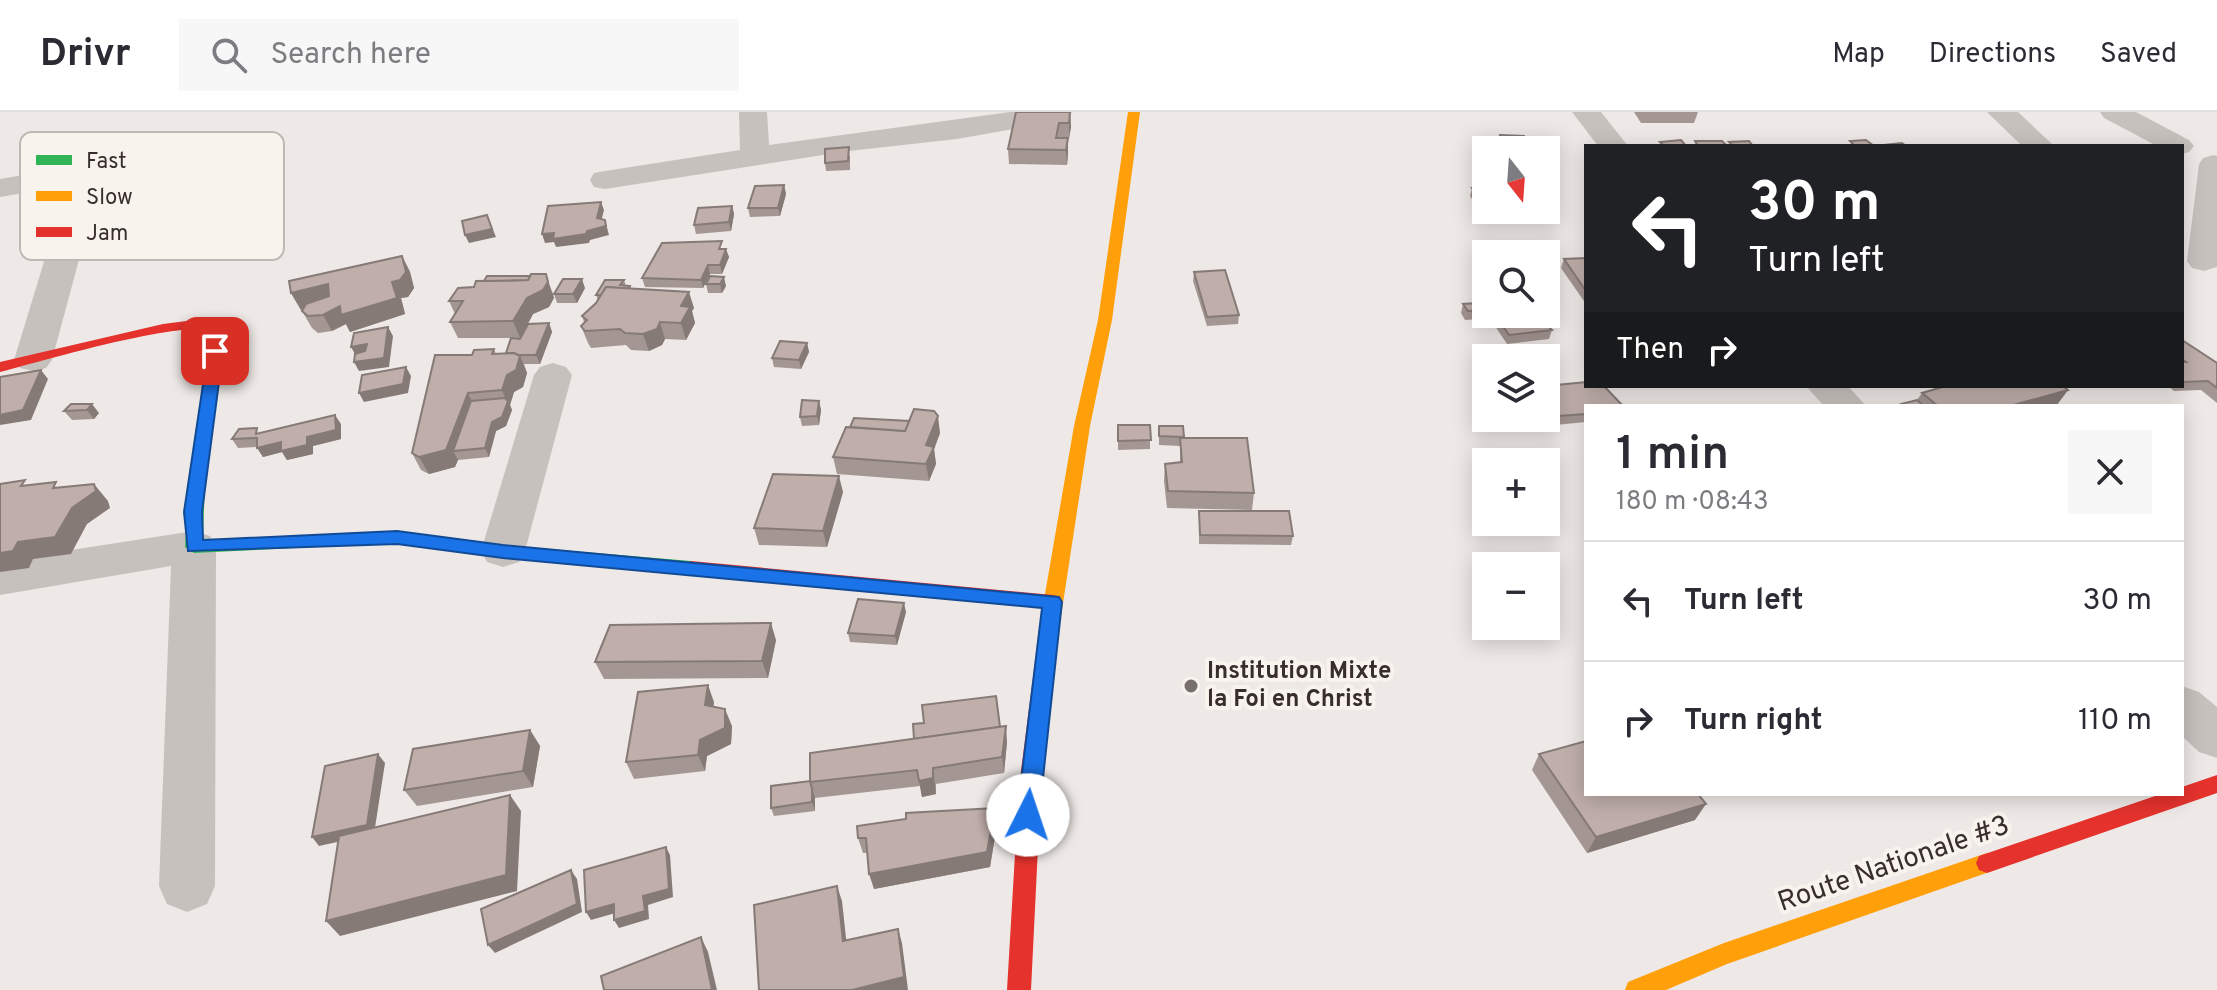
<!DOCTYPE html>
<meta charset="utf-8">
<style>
body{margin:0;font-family:Overpass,sans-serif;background:#f7f7f7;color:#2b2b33;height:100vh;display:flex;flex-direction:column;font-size:30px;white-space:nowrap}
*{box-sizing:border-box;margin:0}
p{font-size:26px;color:#7c7c81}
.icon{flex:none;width:44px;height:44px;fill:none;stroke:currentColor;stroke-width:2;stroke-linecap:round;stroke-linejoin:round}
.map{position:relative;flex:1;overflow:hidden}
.details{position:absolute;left:1584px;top:292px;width:600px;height:392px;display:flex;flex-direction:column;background:#fff;border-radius:0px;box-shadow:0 4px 20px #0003}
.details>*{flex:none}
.guide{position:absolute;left:1584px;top:32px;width:600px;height:244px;border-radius:0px;box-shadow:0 4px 20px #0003;background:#202124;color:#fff;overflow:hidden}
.needle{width:52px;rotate:163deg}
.buttons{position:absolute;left:1472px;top:24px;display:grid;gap:16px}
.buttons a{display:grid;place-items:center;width:88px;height:88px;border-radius:0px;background:#fff;box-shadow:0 4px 20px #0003;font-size:40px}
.pin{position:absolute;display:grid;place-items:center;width:68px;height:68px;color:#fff;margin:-34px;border-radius:16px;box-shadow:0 4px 12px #0006}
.me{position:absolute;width:88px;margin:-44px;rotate:4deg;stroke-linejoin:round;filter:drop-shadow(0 0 6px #0008)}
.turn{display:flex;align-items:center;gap:28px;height:168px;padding:0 32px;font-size:36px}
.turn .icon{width:104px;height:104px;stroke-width:2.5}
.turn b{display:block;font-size:56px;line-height:68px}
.then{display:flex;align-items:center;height:76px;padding:0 32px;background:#0003;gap:16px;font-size:30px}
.round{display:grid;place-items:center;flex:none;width:84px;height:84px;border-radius:0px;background:#f7f7f7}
.headline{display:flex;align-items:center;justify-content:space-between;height:136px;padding:0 32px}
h1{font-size:48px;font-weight:600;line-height:60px}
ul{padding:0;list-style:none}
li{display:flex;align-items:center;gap:24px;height:120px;padding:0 32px;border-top:2px solid #e1e1e2}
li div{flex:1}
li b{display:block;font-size:30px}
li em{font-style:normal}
header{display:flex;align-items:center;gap:48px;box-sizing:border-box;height:112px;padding:0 40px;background:#fff;border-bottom:2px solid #e1e1e2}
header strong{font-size:38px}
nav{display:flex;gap:44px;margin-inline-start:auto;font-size:28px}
.search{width:560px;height:72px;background:#f7f7f7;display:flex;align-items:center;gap:20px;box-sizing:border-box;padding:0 28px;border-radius:0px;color:#7c7c81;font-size:30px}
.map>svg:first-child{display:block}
</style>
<header>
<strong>Drivr</strong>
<div class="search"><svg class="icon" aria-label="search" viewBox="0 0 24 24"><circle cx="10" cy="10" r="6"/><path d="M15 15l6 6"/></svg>Search here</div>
<nav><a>Map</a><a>Directions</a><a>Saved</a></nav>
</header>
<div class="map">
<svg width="2217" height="878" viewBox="0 0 2217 878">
<rect width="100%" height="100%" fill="#eee9e6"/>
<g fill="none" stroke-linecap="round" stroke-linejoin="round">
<g fill="#c7c1be" fill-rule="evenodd">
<polygon points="739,0 767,0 769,33 1010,0 1072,0 1068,6 1058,9 957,27 849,39 605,77 594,75 590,68 594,61 605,59 740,38"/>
<polygon points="1572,0 1601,0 1628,34 1598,34"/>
<polygon points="1987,0 2018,0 2054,34 2022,34"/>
<polygon points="2100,0 2136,0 2189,28 2194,34 2189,40 2182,42 2182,34 2157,34 2104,6"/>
<polygon points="2214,43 2217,44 2217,155 2204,159 2192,156 2187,149 2199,52 2203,46"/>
<polygon points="41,60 84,63 97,81 52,248 46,256 33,259 20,256 14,248 65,81 41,78 0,85 0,67"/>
<polygon points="553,251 566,255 572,263 525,439 519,450 503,455 487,450 481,439 534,263 540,255"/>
<polygon points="1806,274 1848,274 1866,294 1824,294"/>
<polygon points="194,419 210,424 216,435 215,774 207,792 187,800 167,792 159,774 171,454 0,483 0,449"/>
<polygon points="2182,574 2199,580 2217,595 2217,646 2199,640 2182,624"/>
</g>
<polygon fill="#30b455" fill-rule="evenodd" points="197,363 205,369 203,428 397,419 503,433 691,449 700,456 691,463 503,445 397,431 194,441 185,435 189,369"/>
<g fill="#ff9f0a" fill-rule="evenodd">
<polygon points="1128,0 1140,0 1112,208 1090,314 1060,511 1057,516 1043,516 1040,511 1074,314 1098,208"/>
<polygon points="1987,741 1995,744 1998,751 1995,758 1727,852 1666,878 1625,878 1628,870 1724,831"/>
</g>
<g fill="#e5322d" fill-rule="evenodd">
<path d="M202,207L225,217L205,369L197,375L189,369L210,219C181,208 38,250 0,260V250L163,212Z"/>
<polygon points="691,449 1053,483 1060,485 1062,490 1060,495 1053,497 691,463 682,456"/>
<polygon points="1050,504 1057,506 1060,511 1041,674 1031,878 1007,878 1019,674 1040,511 1043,506"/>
<polygon points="2217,663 2217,681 1987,761 1979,758 1976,751 1979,744 2161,682 2182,682 2182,675"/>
</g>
</g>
<g fill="#a49692">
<polygon points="1070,0 1071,15 1069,26 1068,26 1068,41 1067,53 1009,52 1008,37"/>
<polygon points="1634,0 1698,0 1694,11 1641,11"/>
<polygon points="1500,23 1529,38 1500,38 1498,31"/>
<polygon points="850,43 850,58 826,59 825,51"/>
<polygon points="784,73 786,82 780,104 750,105 748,96"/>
<polygon points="1486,75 1486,92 1475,92 1470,84 1472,76"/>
<polygon points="732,94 734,102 731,119 696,122 694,113"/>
<polygon points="725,137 729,145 722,162 710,162 703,176 645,175 642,166"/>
<polygon points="402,144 410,160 414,176 408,185 401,186 405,202 350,220 346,212 332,219 318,221 312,216 302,199 304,197 301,198 291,181"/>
<polygon points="1586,146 1586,192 1561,156 1564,147"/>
<polygon points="1194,160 1239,203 1238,212 1207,214 1193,169"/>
<polygon points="710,164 726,174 722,181 708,181 706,172"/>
<polygon points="624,168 626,174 631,177 694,196 692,199 695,211 686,228 665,227 662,233 649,239 631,238 626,233 591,236 588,231 581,214 584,210 582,204 596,191 598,188 596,183"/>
<polygon points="585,176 577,191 557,191 554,182"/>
<polygon points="552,179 554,186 549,195 533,202 528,212 549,211 552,220 540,252 524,252 527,261 523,275 514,280 510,293 512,298 506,314 496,319 489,345 458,348 455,355 429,362 421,358 412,341 472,243 494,237 496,242 506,241 520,226 458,226 450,210 455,202 449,189"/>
<polygon points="1463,192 1482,198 1480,207 1465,208 1461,201"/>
<polygon points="1487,202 1537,202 1552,218 1549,227 1507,232"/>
<polygon points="2182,228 2217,251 2217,291 2201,278 2174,279 2168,274 2182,274"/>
<polygon points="807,231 809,240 801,257 774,255 772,246"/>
<polygon points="1546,274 1586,294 1586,310 1555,313 1546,299"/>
<polygon points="2068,278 2056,294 1900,294 1901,292 1917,288 1922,281"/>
<polygon points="819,289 821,298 819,313 802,314 800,305"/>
<polygon points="71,292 99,301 94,307 72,308 64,299"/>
<polygon points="341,312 341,327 313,334 313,342 287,348 282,340 263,345 257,335 238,336 232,327 261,321"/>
<polygon points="1118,313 1150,313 1150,337 1118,338"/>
<polygon points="1159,314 1183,314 1184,326 1254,381 1252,398 1167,396 1164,369 1165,352 1180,350 1180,334 1159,333"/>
<polygon points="940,321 934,337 936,352 929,369 837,362 833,345"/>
<polygon points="843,380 827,435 759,433 754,416"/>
<polygon points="1199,399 1293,424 1291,433 1199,432"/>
<polygon points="906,500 897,533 850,530 848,521"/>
<polygon points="776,528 768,566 604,567 595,550"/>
<polygon points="714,590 713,595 732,614 731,632 707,644 705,659 634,667 626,650"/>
<polygon points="1000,615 1007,630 1004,661 936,672 936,682 922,685 920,674 815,686 815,685 815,699 774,704 771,696 810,669"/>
<polygon points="530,618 540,634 533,675 417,694 404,678"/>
<polygon points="1539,642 1695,708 1587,741 1532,658"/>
<polygon points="997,712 990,755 874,777 868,741 863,741 858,726"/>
</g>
<g fill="#867a77">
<polygon points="1070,0 1071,15 1069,26 1069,11"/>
<polygon points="1068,26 1068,41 1067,53 1066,38"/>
<polygon points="784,73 786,82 780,104 778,96"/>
<polygon points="601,90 604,98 600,114 597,106"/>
<polygon points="732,94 734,102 731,119 729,110"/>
<polygon points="487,103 496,125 469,131 465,123"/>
<polygon points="605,108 609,123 590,128 589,131 556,135 554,130 545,131 542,122 587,119"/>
<polygon points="726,137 729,145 722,162 720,153"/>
<polygon points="402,144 410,160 414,176 408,185 401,186 405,202 350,220 346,212 332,219 323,203 392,170"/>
<polygon points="708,153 710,162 703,176 701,168"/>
<polygon points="546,162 554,186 549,195 533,202 520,226 513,209 527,186"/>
<polygon points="724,165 726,174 722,181 720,172"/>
<polygon points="582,167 585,176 577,191 573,182"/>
<polygon points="328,172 337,189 301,198 291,181"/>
<polygon points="689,180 694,196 692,199 695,211 686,228 681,211 681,194"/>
<polygon points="660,210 665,227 662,233 649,239 643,222"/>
<polygon points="549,211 552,220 540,252 536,243"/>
<polygon points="388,215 393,224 389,255 359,259 354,250"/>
<polygon points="807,231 809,240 801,257 799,248"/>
<polygon points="367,232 372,241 356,244 351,235"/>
<polygon points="520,244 527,261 523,275 514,280 510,293 512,298 506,314 496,319 489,345 485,336 492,310 507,291 502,278 507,263"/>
<polygon points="406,255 411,264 408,281 364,290 359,281"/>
<polygon points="41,258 48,267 31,308 0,313 0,303"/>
<polygon points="2068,278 2056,294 2010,294"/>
<polygon points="468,281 476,298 453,339 458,348 455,355 429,362 419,345"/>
<polygon points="819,289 821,298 819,313 817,304"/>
<polygon points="92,292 99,301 94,307 87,298"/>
<polygon points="335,303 341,312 341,327 313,334 313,342 287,348 282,340 263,345 257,336 281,330 307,325"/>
<polygon points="938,304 940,321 934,337 936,352 929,369 926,352 926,333"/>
<polygon points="839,364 843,380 827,435 823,419"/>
<polygon points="94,372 108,389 110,396 87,412 71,442 33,447 29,456 0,460 0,441 72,396"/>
<polygon points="904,491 906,500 897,533 895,524"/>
<polygon points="771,511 776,528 768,566 762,549"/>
<polygon points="708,573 714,590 712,609 705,593"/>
<polygon points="725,597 732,614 731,632 707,644 705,659 698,643 700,628"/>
<polygon points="1006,614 1007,630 1004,661 1002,645"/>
<polygon points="530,618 540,634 533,675 523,659"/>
<polygon points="378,642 385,651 374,722 319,734 312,725"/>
<polygon points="933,656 936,682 922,685 919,669"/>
<polygon points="812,677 815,685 815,699 812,690"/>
<polygon points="510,683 521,699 517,779 340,824 326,809"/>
<polygon points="1706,692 1695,708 1587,741 1596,725"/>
<polygon points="995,696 997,712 990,755 874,777 869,762"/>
<polygon points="666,735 670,743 673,785 648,793 649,807 619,816 614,808 643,784"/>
<polygon points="571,758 577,767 582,800 495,841 488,833"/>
<polygon points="837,774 842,789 848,844 843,829"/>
<polygon points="614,792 619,800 591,808 586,800"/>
<polygon points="898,817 902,831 908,878 852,878"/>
<polygon points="701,825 708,840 717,878 712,878"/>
</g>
<g fill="#bfaeaa" stroke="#867a77" stroke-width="2">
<polygon points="1016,0 1070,0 1069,11 1059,11 1056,26 1068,26 1066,38 1008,37"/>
<polygon points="1500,23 1524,24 1529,38 1504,38"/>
<polygon points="1681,28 1686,34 1664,34 1660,30"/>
<polygon points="1866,28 1874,34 1851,34 1855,34 1850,29"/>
<polygon points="1695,29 1722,29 1727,34 1698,34"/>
<polygon points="1749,29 1753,34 1733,34 1729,30"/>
<polygon points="1902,31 1906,34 1884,34 1883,33"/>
<polygon points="849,35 848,49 825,51 825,37"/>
<polygon points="784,73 778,96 748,96 755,74"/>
<polygon points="1486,75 1486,83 1477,84 1472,76"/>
<polygon points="601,90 597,106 605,108 606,114 587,119 586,122 553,127 554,121 542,122 548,94"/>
<polygon points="732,94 729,110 694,113 698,96"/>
<polygon points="487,103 492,117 465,123 462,109"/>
<polygon points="722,129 719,137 726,137 720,153 708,153 701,168 642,166 662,131"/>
<polygon points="1521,132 1530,142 1502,142 1497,136"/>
<polygon points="402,144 406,160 400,168 392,170 397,186 341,203 340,194 323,203 308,204 302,199 306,192 329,184 328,172 291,181 289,169"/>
<polygon points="1586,146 1586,179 1564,147"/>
<polygon points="1225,158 1239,203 1207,205 1194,160"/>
<polygon points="531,162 546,162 548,170 543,178 527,186 513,209 450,210 463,189 449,189 458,176 474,175 476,169 528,168"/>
<polygon points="487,164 530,164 528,168 484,169"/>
<polygon points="710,164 724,165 720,172 706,172"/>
<polygon points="563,167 582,167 573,182 554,182"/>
<polygon points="605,168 624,168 620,173 630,174 629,177 606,175 601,183 596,183"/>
<polygon points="606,175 689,180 681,194 690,195 681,211 660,210 657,217 643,222 625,221 620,217 585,219 581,214 587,208 582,204 596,191"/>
<polygon points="1478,191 1482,198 1468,199 1463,192"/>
<polygon points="1495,202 1537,202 1552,218 1509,223"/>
<polygon points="549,211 536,243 518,243 514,241 506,241 511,226 520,227 528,212"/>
<polygon points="388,215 384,246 354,250 355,242 365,239 367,232 351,235 354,221"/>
<polygon points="2182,228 2217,251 2217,276 2208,269 2182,270 2182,250 2186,250 2182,247"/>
<polygon points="780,229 807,231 799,248 772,246"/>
<polygon points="494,237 492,242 514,241 520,244 516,258 507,263 502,278 468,281 446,338 419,345 412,341 435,243 472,243 474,238"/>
<polygon points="406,255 403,272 359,281 362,263"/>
<polygon points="41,258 23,298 0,303 0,265"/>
<polygon points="1586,270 1586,274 1604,274 1623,294 1586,294 1586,302 1558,304 1546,286 1546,274"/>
<polygon points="1946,274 2063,274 2068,278 2010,294 1938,294 1922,281"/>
<polygon points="505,286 508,289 502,305 492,310 485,336 453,339 471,289"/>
<polygon points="802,288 819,289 817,304 800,305"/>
<polygon points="1917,288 1924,294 1903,294 1901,292"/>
<polygon points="71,292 92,292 87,298 64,299"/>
<polygon points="914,297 934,299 938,304 926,333 934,335 926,352 833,345 846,315 905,319"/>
<polygon points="335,303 336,318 307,325 307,333 281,339 281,330 257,336 257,326 232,327 239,317 257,316 256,322"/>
<polygon points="854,306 909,309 905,319 850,315"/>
<polygon points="1118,313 1150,313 1151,328 1118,329"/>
<polygon points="1159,314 1183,314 1184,325 1159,324"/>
<polygon points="1180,326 1247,326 1254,381 1168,379 1165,352 1182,350"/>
<polygon points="773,362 839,364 823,419 754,416"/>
<polygon points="25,368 21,374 56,370 53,376 94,372 96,379 72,396 55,425 18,430 13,439 0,441 0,372"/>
<polygon points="1199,399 1289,399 1293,424 1200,423"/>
<polygon points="858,487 904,491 895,524 848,521"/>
<polygon points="771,511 762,549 595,550 610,513"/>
<polygon points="708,573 705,593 725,597 725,616 700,628 698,643 626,650 638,580"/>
<polygon points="996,584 1000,615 914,627 913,612 924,611 922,593"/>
<polygon points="1006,614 1002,645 933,656 933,666 919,669 917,658 810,670 810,641"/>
<polygon points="530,618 523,659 404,678 413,637"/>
<polygon points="1586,629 1586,682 1698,682 1706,692 1596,725 1539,642"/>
<polygon points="378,642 367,713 312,725 325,654"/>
<polygon points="810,669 812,677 812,690 771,696 771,674"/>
<polygon points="510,683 506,763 326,809 339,724"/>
<polygon points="995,696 987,740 869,762 866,726 858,726 857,714 906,707 906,701"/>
<polygon points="666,735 669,777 643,784 645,799 614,808 614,792 586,800 584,758"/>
<polygon points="571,758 577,792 488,833 481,797"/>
<polygon points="837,774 843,829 898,817 904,865 852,878 759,878 754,793"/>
<polygon points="701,825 712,878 604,878 601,864"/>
</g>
<polygon fill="#1a73e8" stroke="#114b97" stroke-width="2" points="215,235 223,239 202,400 203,428 397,419 503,433 1059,485 1062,490 1039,703 1036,710 1028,713 1020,710 1017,703 1042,496 503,446 397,432 188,439 184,400 208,239"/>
<circle fill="#78706d" stroke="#f9f3ee" stroke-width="3" cx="1191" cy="574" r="8"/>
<g text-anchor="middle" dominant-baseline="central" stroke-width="8" stroke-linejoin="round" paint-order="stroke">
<g font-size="24" font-weight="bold" fill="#382f2c" stroke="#f9f3ee" text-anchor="start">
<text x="1207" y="560">Institution Mixte<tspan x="1207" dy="28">la Foi en Christ</tspan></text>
</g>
<g font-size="28" fill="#382f2c" stroke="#f9f3ee">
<text transform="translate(1894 753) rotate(-19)">Route Nationale #3</text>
</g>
</g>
<rect x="20" y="20" width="264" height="128" rx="12" fill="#f9f3ee" stroke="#bfb8b4" stroke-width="2"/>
<rect x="36" y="43" width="36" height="10" fill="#30b455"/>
<rect x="36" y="79" width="36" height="10" fill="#ff9f0a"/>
<rect x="36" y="115" width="36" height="10" fill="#e5322d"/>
<g font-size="22" fill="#382f2c">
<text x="86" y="56">Fast</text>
<text x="86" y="92">Slow</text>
<text x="86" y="128">Jam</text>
</g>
</svg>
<div class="buttons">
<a><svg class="needle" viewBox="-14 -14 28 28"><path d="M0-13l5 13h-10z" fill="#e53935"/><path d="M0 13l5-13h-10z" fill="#7c7c81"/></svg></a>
<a><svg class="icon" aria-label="search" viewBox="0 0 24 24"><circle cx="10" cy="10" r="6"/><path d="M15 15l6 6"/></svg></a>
<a><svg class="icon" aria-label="layers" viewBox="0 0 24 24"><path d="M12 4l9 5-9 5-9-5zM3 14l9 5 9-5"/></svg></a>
<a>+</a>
<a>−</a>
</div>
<div class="pin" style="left:215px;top:239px;background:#d93025"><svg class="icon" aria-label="arrive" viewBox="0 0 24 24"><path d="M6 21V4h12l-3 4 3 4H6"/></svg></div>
<svg class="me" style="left:1028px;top:703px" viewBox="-20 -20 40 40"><circle r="19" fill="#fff"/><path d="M0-13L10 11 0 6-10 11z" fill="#1a73e8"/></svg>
<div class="guide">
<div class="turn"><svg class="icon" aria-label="left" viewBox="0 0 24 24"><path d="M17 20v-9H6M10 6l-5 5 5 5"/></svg><div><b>30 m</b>Turn left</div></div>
<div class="then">Then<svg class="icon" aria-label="right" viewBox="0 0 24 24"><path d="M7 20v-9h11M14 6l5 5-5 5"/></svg></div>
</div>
<section class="details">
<div class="headline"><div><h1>1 min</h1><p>180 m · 08:43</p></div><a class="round"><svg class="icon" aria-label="close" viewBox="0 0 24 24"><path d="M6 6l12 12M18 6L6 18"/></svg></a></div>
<ul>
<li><svg class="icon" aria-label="left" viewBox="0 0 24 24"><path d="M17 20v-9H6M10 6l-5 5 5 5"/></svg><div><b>Turn left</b></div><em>30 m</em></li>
<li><svg class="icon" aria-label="right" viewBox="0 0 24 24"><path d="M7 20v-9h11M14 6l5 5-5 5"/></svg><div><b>Turn right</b></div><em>110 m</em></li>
</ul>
</section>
</div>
